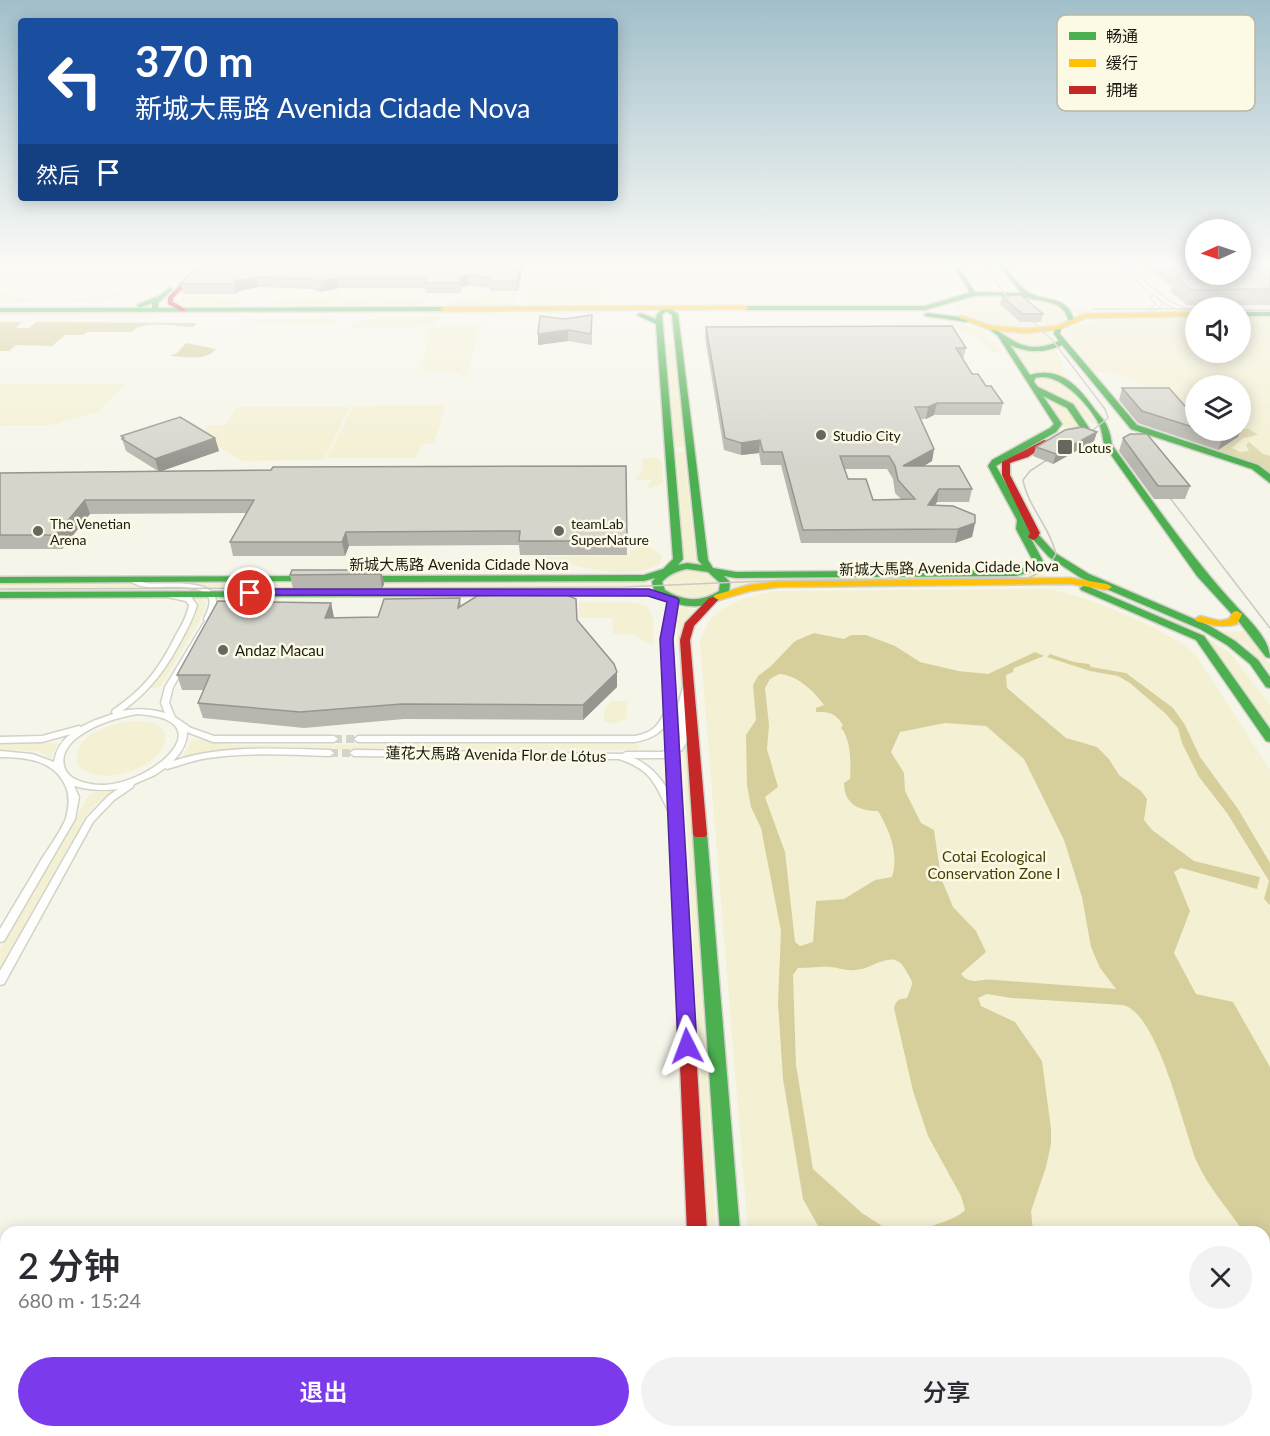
<!DOCTYPE html>
<html lang="zh">
<meta charset="utf-8">
<style>
body{margin:0;font-family:Lato,"Noto Sans SC",sans-serif;background:#f2f2f3;color:#2b2b33;height:100vh;display:flex;flex-direction:column;font-size:22px;white-space:nowrap}
*{box-sizing:border-box;margin:0}
p{font-size:20px;color:#7c7c81}
.icon{flex:none;width:33px;height:33px;fill:none;stroke:currentColor;stroke-width:2;stroke-linecap:round;stroke-linejoin:round}
.map{position:relative;flex:1;overflow:hidden}
.panel{position:absolute;left:0px;top:1226px;width:1270px;height:212px;display:flex;flex-direction:column;background:#fff;border-radius:18px 18px 0 0;box-shadow:0 3px 15px #0003}
.panel>*{flex:none}
.top-card{position:absolute;left:18px;top:18px;width:600px;height:183px;border-radius:6px;box-shadow:0 3px 15px #0003;background:#1a4fa0;color:#fff;overflow:hidden}
.needle{width:39px;rotate:267deg}
.fabs{position:absolute;left:1185px;top:219px;display:grid;gap:12px}
.fabs a{display:grid;place-items:center;width:66px;height:66px;border-radius:50%;background:#fff;box-shadow:0 3px 15px #0003;font-size:30px}
.pin{position:absolute;display:grid;place-items:center;width:51px;height:51px;color:#fff;margin:-26px;border:3px solid #fff;border-radius:50%;box-shadow:0 2px 6px #0007}
.me{position:absolute;width:66px;margin:-33px;rotate:357deg;stroke-linejoin:round;filter:drop-shadow(0 0 4px #0008)}
.turn{display:flex;align-items:center;gap:21px;height:126px;padding:0 18px;font-size:27px}
.turn .icon{width:78px;height:78px;stroke-width:2.5}
.turn b{display:block;font-size:42px;line-height:51px}
.then{display:flex;align-items:center;height:57px;padding:0 18px;background:#0003;gap:12px;font-size:22px}
.round{display:grid;place-items:center;flex:none;width:63px;height:63px;border-radius:32px;background:#f2f2f3}
.overview{display:flex;align-items:center;justify-content:space-between;height:102px;padding:0 18px}
h1{font-size:36px;font-weight:600;line-height:45px}
.primary-button{display:flex;gap:12px;margin-top:auto;padding:12px 18px}
.primary-button a{flex:1;height:69px;border-radius:36px;background:#7c3aed;color:#fff;font-size:24px;font-weight:600;line-height:69px;text-align:center}
.primary-button a+a{background:#f2f2f3;color:#2b2b33}
.map>svg:first-child{display:block}
</style>
<div class="map">
<svg width="1270" height="1436" viewBox="0 0 1270 1436">
<rect width="100%" height="100%" fill="#f6f5ea"/>
<g fill="#f4f0d3">
<path d="M543,263H602L600,305H579L580,302H574V305H559V302H554L553,305H530L526,302C528,287 532,274 543,263Z"/>
<path d="M0,292C38,305 84,299 123,292L127,295L95,302H0Z"/>
<polygon points="336,292 342,292 334,306 270,305 272,301 281,299 331,298"/>
<polygon points="500,292 516,292 515,304 508,306 455,306 449,303 456,299 480,299 485,294 498,294 498,296 490,298 500,298 505,295"/>
<path d="M1006,294C1026,297 1050,297 1065,312L1067,318C1052,339 971,329 956,309L957,303C970,293 989,295 1006,294Z"/>
<polygon points="182,295 218,295 215,298 233,298 242,303 235,306 185,306 180,302"/>
<path d="M378,295C391,305 412,292 426,302L417,306L335,307L341,299H370Z"/>
<polygon points="1070,308 1086,310 1195,311 1196,314 1076,316"/>
<polygon points="924,310 926,311 921,312 684,313 684,311"/>
<polygon points="626,311 625,313 249,314 250,312"/>
<polygon points="0,312 156,312 158,315 0,316"/>
<polygon points="447,317 438,321 437,325 421,325 420,327 352,328 354,323 374,318"/>
<polygon points="327,318 333,320 334,323 319,325 234,320"/>
<path d="M1195,318L1196,352H1240L1241,318H1270V473L1219,452L1239,436L1240,386H1196L1195,418C1165,396 1133,372 1094,372L1064,333C1078,313 1170,319 1195,318Z"/>
<path d="M951,321L985,331L987,334L984,335L990,342H995L1002,353H992C981,338 966,333 950,325L948,323Z"/>
<polygon points="443,324 481,324 466,378 458,373 425,372 420,367 430,338 423,338 428,328 441,327"/>
<path d="M1003,332H1049L1056,340V343C1040,352 1013,347 1003,332Z"/>
<polygon points="670,343 674,345 684,447 675,447 666,345"/>
<path d="M1012,346L1054,348C1063,360 1061,368 1068,379L1057,374L1030,373Z"/>
<path d="M1037,376H1053L1066,384L1098,425C1085,421 1083,412 1073,404C1057,391 1050,401 1035,378Z"/>
<polygon points="0,384 125,384 99,411 52,425 0,426"/>
<polygon points="1042,394 1067,406 1090,439 1066,431"/>
<polygon points="446,405 434,443 422,444 415,458 327,458 353,406"/>
<polygon points="237,407 350,407 324,460 243,461 205,439 204,433 209,425 225,425"/>
<polygon points="676,452 684,452 696,564 685,564"/>
<polygon points="656,457 662,463 663,483 646,490 651,480 635,480 642,472 643,459"/>
<path d="M638,540L662,555L660,563C629,584 576,565 542,557L630,555V550H637Z"/>
<path d="M685,570L703,571L717,579L718,589C706,603 681,601 667,590L666,580L677,572Z"/>
<polygon points="1036,570 1051,578 768,582 734,589 730,577 1013,576"/>
<polygon points="644,581 649,583 649,587 0,590 0,584"/>
<polygon points="1093,588 1190,627 1229,652 1270,705 1270,729 1205,637"/>
<path d="M1048,589C1082,594 1173,631 1196,655L1270,770V1327H1265L1264,1232L748,1231L700,644C707,607 742,597 775,591Z"/>
<polygon points="197,599 202,599 206,604 199,622 160,687 151,688 193,620 197,611"/>
<polygon points="579,602 636,603 647,606 653,616 653,645 633,635 613,634 612,618 579,618"/>
<polygon points="676,607 695,610 685,623 681,634 716,1231 708,1231"/>
<polygon points="1244,631 1270,665 1270,672 1248,647 1223,632"/>
<polygon points="611,701 628,701 626,719 612,724 604,721 604,712"/>
<path d="M131,721C144,721 169,722 165,741C160,768 103,786 82,769C78,766 76,762 77,757C78,733 112,724 131,721Z"/>
<polygon points="192,739 236,745 637,744 641,747 638,750 220,750 183,757"/>
<polygon points="0,743 58,743 50,758 38,751 0,750"/>
<polygon points="112,791 89,811 0,968 0,949 90,793"/>
<polygon points="437,1431 600,1431 604,1436 371,1436"/>
<polygon points="631,1431 705,1431 705,1432 704,1436 633,1436"/>
<polygon points="756,1431 1126,1431 1106,1436 763,1436"/>
</g>
<polygon fill="#e0dab0" points="1241,429 1249,429 1258,435 1243,438 1232,448 1240,452 1249,451 1246,445 1249,442 1263,454 1270,456 1270,473 1215,452 1238,437"/>
<g fill="#d6cf9c" fill-rule="evenodd">
<path d="M0,322H21L16,328H29L36,322L197,323L193,327C175,327 146,319 131,332H87L83,335H65L52,346L16,345L9,351H0Z"/>
<path d="M186,343L216,349C205,362 186,356 170,356L177,353Z"/>
<path d="M814,633L844,639L851,635H866L895,646L920,662L958,671L988,674L1035,652L1044,656L1014,668L1013,672L1006,675L1007,688L1066,738L1097,747L1109,759L1119,775L1141,791L1147,799L1144,820L1152,830L1194,861L1260,877L1257,889L1181,868L1174,872L1190,911L1174,953L1196,994L1233,1002L1270,1067V1270L1265,1262L1264,1232L1243,1231C1228,1209 1208,1187 1197,1162C1183,1128 1158,1013 1123,1005L1011,998L987,994L978,998L981,1006L1015,1022L1042,1061L1051,1129V1144L1046,1167L1031,1211L1033,1231H922C936,1222 953,1222 965,1210L961,1196L928,1136L913,1091L894,1008C896,1000 899,999 907,998C914,980 914,985 905,969C893,947 872,970 855,970C847,971 839,968 831,967C821,966 809,968 798,968L793,975L796,1065L813,1169L862,1213L890,1231H821L803,1199L783,1079L778,1003L781,931L761,828L751,807L747,785L746,735L756,720L753,685L758,676L771,666L795,641ZM779,674C797,675 814,691 824,705L816,708V712C830,712 835,713 843,725L841,728C851,738 851,765 850,779L844,783C844,804 859,811 878,811C890,831 899,854 892,877L875,880L844,899L816,901L813,942L800,946L795,942L785,852L765,797L778,787L767,749L769,725L765,688L770,679ZM945,723L986,726L1024,759L1064,840L1082,897L1091,947L1100,968L1116,989L995,980C982,977 971,987 961,974L986,952L976,931L953,907L941,878L934,830L921,823L905,791L904,773L891,752L900,732Z"/>
<polygon points="1050,654 1074,662 1089,664 1091,667 1126,673 1173,708 1185,725 1200,757 1238,809 1270,863 1270,905 1264,899 1269,881 1227,813 1199,777 1182,743 1178,728 1166,714 1130,683 1118,676 1090,671 1047,657"/>
</g>
<g fill="none" stroke-linecap="round" stroke-linejoin="round">
<g stroke="#d5d4ca" stroke-width="8" stroke-dasharray="8 4" stroke-linecap="butt">
<polyline points="334,739 358,739"/>
<polyline points="330,753 354,753"/>
</g>
<g stroke="#d2d2c9" stroke-width="3">
<g id="street">
<path d="M1117,263H1121L1168,301L1186,310C1171,313 1130,275 1117,263Z"/>
<polygon points="1153,296 1162,304 1153,311 1151,310 1157,304 1151,297"/>
<path d="M132,578C136,579 141,582 145,583C164,586 228,574 214,612L217,614L173,687L169,703L175,717L191,728L214,736H334L338,739L334,742H213L187,732C187,744 181,753 173,761C224,744 278,749 330,750L334,753L330,756C289,755 248,752 208,758C194,760 181,765 167,769L165,768L155,775L134,784L133,787L114,800L93,822L4,984L0,985V971L87,818L108,796L118,789C102,791 90,790 74,786L79,797L75,819L4,941L0,942V929C13,907 27,884 40,862C47,850 62,830 66,818C69,807 70,797 66,787C55,760 26,757 0,757V751L32,754L54,762C56,750 61,741 71,734L42,742L0,743V737L42,736L79,726L81,727L93,721L113,714L112,712L113,710C145,688 159,669 176,635C182,625 187,616 189,605L186,601L167,597L166,595L167,593H170L191,597L197,605C194,616 189,625 184,635C168,666 151,691 122,711C138,708 151,709 165,713L161,703L165,687L205,621L204,619C207,612 212,603 208,596C199,583 162,588 148,587C141,587 135,584 130,581V579ZM137,714C225,719 154,783 104,785C85,785 59,779 64,755C66,749 70,744 74,740C92,725 115,718 137,714Z"/>
<polygon points="259,593 263,595 262,597 238,603 223,608 219,606 232,599"/>
<path d="M684,684H687L691,686L686,705L688,739L682,750L663,758H634C657,769 668,787 677,810L675,812H669C655,784 652,770 619,759L354,756L350,753L354,750L622,754L626,752H662L676,746L680,739L678,705Z"/>
<path d="M669,709L673,712C666,731 653,739 634,742H358L354,739L358,736H634C653,733 658,726 666,710Z"/>
</g>
</g>
<g stroke="#d2d2c9" stroke-width="3">
<g id="fast">
<polygon points="0,263 7,263 0,267"/>
<path d="M950,263H956L975,292L1021,293L997,263H1003C1010,272 1017,285 1028,292C1045,303 1067,294 1074,320L1069,321L1065,312L1059,306L1049,302L1009,295L974,296L925,310H746L743,308L746,306H925L968,293L969,290Z"/>
<path d="M170,287L173,289L158,303V308L443,307L446,309L443,311L0,312V308H139L137,305L161,295ZM152,303V308H139Z"/>
<path d="M666,306L678,314L708,560L713,568L736,572L1016,570L1026,567L1033,561L1016,529L1017,520L988,466L992,460L1050,428L1054,424L998,336L988,328L993,327C1015,344 1031,354 1059,341L1054,334L1055,328L1058,326L1061,328L1060,334L1137,425L1258,465L1270,474V483L1252,469L1131,429L1062,345C1045,353 1028,353 1010,345L1030,375C1061,366 1079,387 1096,411C1100,416 1105,421 1107,426C1110,432 1111,439 1112,445C1152,500 1190,556 1236,606C1249,620 1270,639 1270,658L1266,657L1240,623L1197,576L1104,445C1103,439 1102,432 1100,426C1090,406 1060,371 1035,378L1034,382L1038,387L1073,404L1089,428L1074,434H1068V430L1080,427L1067,408L1043,396L1062,424L1056,432L996,466L1029,524L1055,553L1089,574L1208,625L1235,641L1258,660L1270,677V688L1266,687L1250,664L1227,645L1200,629L1081,578L1049,557L1029,535L1043,561L1034,571L1016,576L736,578L724,576L730,582L729,592C716,606 696,609 678,604L672,639L694,1017L692,1022L686,1024L680,1022L678,1017L662,639L668,600L648,595L0,598V592L654,590L652,582L655,578L644,581L367,582L362,579L367,576L644,575L663,569L673,559L656,324L637,315L640,313L656,319L657,314ZM666,311L672,315L698,560L702,565L687,563L678,565L683,559L662,315ZM687,569L708,572L720,583L719,591C700,603 683,601 665,590L662,582C669,574 677,571 687,569Z"/>
<rect x="1240" y="312" width="30" height="4"/>
<polygon points="927,313 967,318 970,320 967,322 925,316 924,315"/>
<polygon points="308,576 312,577 312,581 0,583 0,577"/>
<polygon points="1085,585 1204,636 1270,729 1270,742 1266,741 1196,640 1081,590 1080,588"/>
<polygon points="700,829 705,831 707,834 740,1232 720,1232 693,834 695,831"/>
<rect x="1264" y="1359" width="6" height="22"/>
<polygon points="725,1431 750,1431 752,1436 727,1436"/>
</g>
</g>
<g stroke="#d2d2c9" stroke-width="3">
<g id="slow">
<polygon points="1254,263 1261,263 1270,269 1270,273"/>
<polygon points="746,306 748,307 748,309 443,311 440,309 443,307"/>
<polygon points="1196,312 1196,316 1086,318 1060,329 1026,333 991,330 957,317 962,316 992,326 1026,329 1057,326 1085,314"/>
<polygon points="1071,578 1107,584 1112,587 1107,590 1071,584 779,587 750,591 719,600 714,597 715,595 749,585 779,581"/>
<path d="M1237,611L1242,614L1237,624C1222,628 1211,625 1196,621L1195,619L1200,616L1220,621L1229,619L1233,612Z"/>
<polygon points="0,1417 6,1417 6,1431 16,1431 14,1436 0,1436"/>
</g>
</g>
<g stroke="#d2d2c9" stroke-width="3">
<g id="jam">
<polygon points="203,263 209,263 173,298 173,302 185,309 185,311 181,311 168,304 168,297"/>
<polygon points="1044,440 1051,442 1028,457 1010,463 1010,475 1040,533 1036,539 1033,540 1028,537 1030,533 1002,475 1002,462"/>
<polygon points="713,597 718,600 694,626 690,640 707,834 705,837 695,837 693,834 680,640 685,623 709,598"/>
<polygon points="686,1010 692,1012 694,1017 707,1232 687,1232 678,1017 680,1012"/>
<polygon points="606,1431 629,1431 631,1436 608,1436"/>
</g>
</g>
<use href="#street" fill="#fefefc" fill-rule="evenodd"/>
<use href="#fast" fill="#4caf50" fill-rule="evenodd"/>
<use href="#slow" fill="#ffc107" fill-rule="evenodd"/>
<use href="#jam" fill="#c62828" fill-rule="evenodd"/>
<g stroke="#c9c9c5" stroke-width="1.5">
<polyline points="982,263 1008,298 1053,341 1105,409 1108,418 1080,440"/>
<polyline points="1093,309 1196,309"/>
<polyline points="1240,310 1270,310"/>
<polyline points="1160,485 1270,628"/>
<path d="M366,588L624,587L764,581L1028,578L1047,569L1056,554C1050,527 1028,507 1023,480L1030,471L1059,452"/>
<polyline points="0,589 309,588"/>
</g>
</g>
<g fill="#b8b7af" fill-rule="evenodd">
<polygon points="202,263 524,263 518,291 491,291 490,288 469,285 461,287 461,293 426,293 425,288 338,288 321,292 311,289 259,287 239,291 236,294 183,294 180,284"/>
<polygon points="1143,263 1196,263 1196,274 1270,269 1270,305 1187,305 1171,292 1172,287"/>
<polygon points="1002,296 1043,314 1041,322 1020,322 1000,304"/>
<polygon points="592,315 592,345 568,341 538,345 565,319"/>
<path d="M706,327L966,348L963,359L972,374L1003,403L1000,415H934L926,419H921L934,449L932,461L924,466L972,489L969,502H937L935,505L975,523L972,537L955,543H801L781,465H761L759,453L741,455L724,450L705,338ZM844,469H887L893,479L895,493L901,499L873,500L848,479Z"/>
<polygon points="1122,388 1196,410 1196,430 1240,430 1243,424 1238,437 1218,450 1138,423 1119,400"/>
<polygon points="1097,432 1094,441 1053,464 1033,456 1036,447"/>
<polygon points="121,436 215,438 219,451 161,471 626,466 627,555 520,555 519,545 349,546 345,556 233,556 230,542 246,513 90,514 62,549 0,549 0,473 158,471 126,451"/>
<polygon points="1123,438 1190,486 1185,499 1154,499 1119,451"/>
<polygon points="381,570 384,584 382,589 293,589 290,575"/>
<polygon points="460,598 461,606 577,621 617,672 617,687 583,720 404,719 304,728 203,718 198,703 204,690 182,690 177,675 331,603 334,618 378,617"/>
</g>
<g fill="#96958f">
<polygon points="521,263 524,263 518,291 517,281"/>
<polygon points="468,275 469,285 461,287 461,293 460,283 460,277"/>
<polygon points="257,277 259,287 239,291 236,294 234,284 236,281"/>
<polygon points="337,278 338,288 321,292 320,282"/>
<polygon points="568,330 568,341 538,345 538,334"/>
<polygon points="937,403 934,415 926,419 928,407"/>
<polygon points="1243,424 1238,437 1218,450 1223,437 1233,430 1240,430 1240,426"/>
<polygon points="1097,432 1094,441 1053,464 1056,454"/>
<polygon points="215,438 219,451 159,472 155,459"/>
<polygon points="760,440 759,453 741,455 741,443"/>
<polygon points="934,449 932,461 901,479 903,466"/>
<polygon points="939,489 937,502 926,518 928,505"/>
<polygon points="85,500 90,514 62,549 56,535"/>
<polygon points="975,523 972,537 955,543 958,529"/>
<polygon points="346,532 349,546 345,556 342,542"/>
<polygon points="381,570 384,584 382,589 380,574"/>
<polygon points="331,603 334,618 325,618"/>
<polygon points="617,672 617,687 583,720 583,705"/>
</g>
<g fill="#d6d5cc" stroke="#96958f" stroke-width="1.5" fill-rule="evenodd">
<polygon points="202,263 521,263 517,281 490,281 490,278 468,275 460,277 460,283 424,283 427,278 337,278 320,282 309,279 257,277 236,281 234,284 180,284"/>
<polygon points="1165,263 1196,263 1196,274 1240,274 1240,268 1270,269 1270,289 1191,290 1175,276 1183,277"/>
<polygon points="1021,295 1043,314 1022,314 1002,296"/>
<polygon points="592,315 591,334 568,330 538,334 540,316 565,319"/>
<path d="M952,326L966,348H956L972,374H978L986,386H991L1003,403H937L928,407H915L934,449L903,466H959L972,489H939L928,505L953,506L975,515V523L958,529L803,530L782,452H763L760,440L741,443L725,438L706,327ZM840,456H889L895,466L898,480L915,499L873,500L866,479H848Z"/>
<polygon points="1122,388 1169,388 1185,406 1196,410 1196,428 1142,411"/>
<polygon points="180,417 215,438 155,459 122,439 124,438 121,436"/>
<polygon points="1083,427 1097,432 1056,454 1036,447 1065,430"/>
<polygon points="1203,430 1233,430 1223,437"/>
<polygon points="1130,434 1147,434 1190,486 1158,486 1123,438"/>
<polygon points="626,466 627,541 519,541 520,531 346,532 342,542 230,542 254,500 85,500 56,535 0,535 0,473 271,470 273,467"/>
<polygon points="292,570 381,570 380,574 290,575"/>
<polygon points="562,593 576,599 577,620 614,664 617,672 583,705 402,704 300,712 198,703 210,675 177,675 218,601 331,603 325,618 378,617 384,599 460,598 458,608 477,596"/>
</g>
<linearGradient id="sky" x2="0" y2="1"><stop stop-color="#a1bfca"/><stop offset="0.57" stop-color="#fbfaf6"/><stop offset="1" stop-color="#fbfaf6" stop-opacity="0"/></linearGradient>
<rect width="1270" height="464" fill="url(#sky)"/>
<polygon fill="#7c3aed" stroke="#51269a" stroke-width="1.5" points="250,589 649,589 677,598 679,600 673,639 697,1046 694,1051 687,1054 681,1051 678,1046 660,639 667,602 648,596 246,595 245,593"/>
<g fill="#68675e" stroke="#fcf9e4" stroke-width="2">
<circle cx="821" cy="435" r="6"/>
<rect x="1057" y="439" width="16" height="16" rx="3"/>
<circle cx="38" cy="531" r="6"/>
<circle cx="559" cy="531" r="6"/>
<circle cx="223" cy="650" r="6"/>
</g>
<g text-anchor="middle" dominant-baseline="central" stroke-width="5" stroke-linejoin="round" paint-order="stroke">
<g font-size="14" fill="#1c1b13" stroke="#fcf9e4" text-anchor="start">
<text x="833" y="435">Studio City</text>
<text x="1078" y="447">Lotus</text>
<text x="50" y="523">The Venetian<tspan x="50" dy="16">Arena</tspan></text>
<text x="571" y="523">teamLab<tspan x="571" dy="16">SuperNature</tspan></text>
</g>
<g font-size="15" fill="#1c1b13" stroke="#fcf9e4">
<text x="459" y="564">新城大馬路 Avenida Cidade Nova</text>
<text transform="translate(949 567) rotate(-1)">新城大馬路 Avenida Cidade Nova</text>
<text transform="translate(496 754) rotate(1)">蓮花大馬路 Avenida Flor de Lótus</text>
</g>
<g font-size="15" fill="#1c1b13" stroke="#fcf9e4" text-anchor="start">
<text x="235" y="650">Andaz Macau</text>
</g>
<g font-size="15" fill="#463e07" stroke="#fcf9e4">
<text x="994" y="856">Cotai Ecological<tspan x="994" dy="17">Conservation Zone I</tspan></text>
</g>
</g>
<rect x="1057" y="15" width="198" height="96" rx="9" fill="#fcf9e4" stroke="#b9b6a5" stroke-width="1.5"/>
<rect x="1069" y="32" width="27" height="8" fill="#4caf50"/>
<rect x="1069" y="59" width="27" height="8" fill="#ffc107"/>
<rect x="1069" y="86" width="27" height="8" fill="#c62828"/>
<g font-size="16" fill="#1c1b13">
<text x="1106" y="42">畅通</text>
<text x="1106" y="69">缓行</text>
<text x="1106" y="96">拥堵</text>
</g>
</svg>
<div class="fabs">
<a><svg class="needle" viewBox="-14 -14 28 28"><path d="M0-13l5 13h-10z" fill="#e53935"/><path d="M0 13l5-13h-10z" fill="#7c7c81"/></svg></a>
<a><svg class="icon" aria-label="sound" viewBox="0 0 24 24"><path d="M4 9h4l5-4v14l-5-4H4zM17 9q2 3 0 6"/></svg></a>
<a><svg class="icon" aria-label="layers" viewBox="0 0 24 24"><path d="M12 4l9 5-9 5-9-5zM3 14l9 5 9-5"/></svg></a>
</div>
<div class="pin" style="left:250px;top:593px;background:#d93025"><svg class="icon" aria-label="arrive" viewBox="0 0 24 24"><path d="M6 21V4h12l-3 4 3 4H6"/></svg></div>
<svg class="me" style="left:687px;top:1046px" viewBox="-20 -20 40 40"><path d="M0-17L14 15 0 8-14 15z" fill="#7c3aed" stroke="#fff" stroke-width="4"/></svg>
<div class="top-card">
<div class="turn"><svg class="icon" aria-label="left" viewBox="0 0 24 24"><path d="M17 20v-9H6M10 6l-5 5 5 5"/></svg><div><b>370 m</b>新城大馬路 Avenida Cidade Nova</div></div>
<div class="then">然后<svg class="icon" aria-label="arrive" viewBox="0 0 24 24"><path d="M6 21V4h12l-3 4 3 4H6"/></svg></div>
</div>
<section class="panel">
<div class="overview"><div><h1>2 分钟</h1><p>680 m · 15:24</p></div><a class="round"><svg class="icon" aria-label="close" viewBox="0 0 24 24"><path d="M6 6l12 12M18 6L6 18"/></svg></a></div>
<div class="primary-button"><a>退出</a><a>分享</a></div>
</section>
</div>
